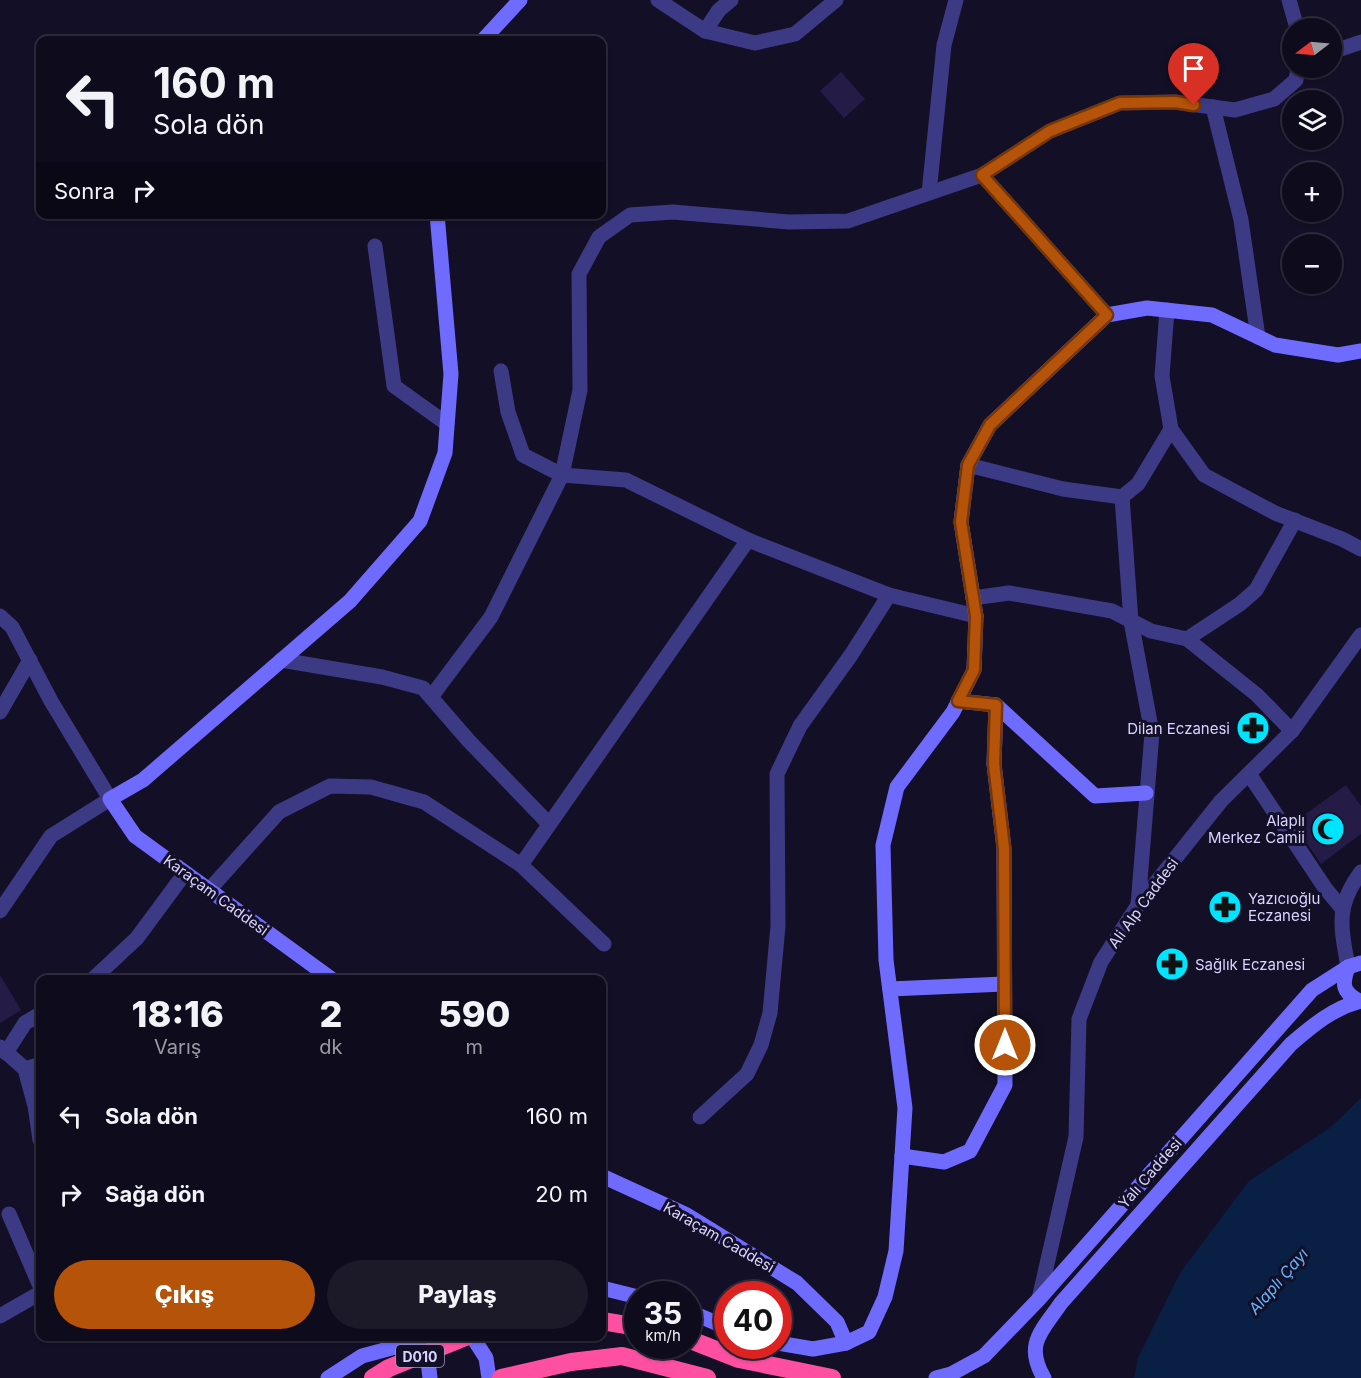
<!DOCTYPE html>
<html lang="tr">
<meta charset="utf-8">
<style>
body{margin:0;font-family:Inter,sans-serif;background:#1c1929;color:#f1f3f6;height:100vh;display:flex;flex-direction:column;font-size:22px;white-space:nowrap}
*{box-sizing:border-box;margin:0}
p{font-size:20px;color:#9b9ba3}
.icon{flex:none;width:33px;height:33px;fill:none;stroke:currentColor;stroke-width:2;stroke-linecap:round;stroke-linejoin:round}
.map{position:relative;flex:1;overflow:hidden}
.sheet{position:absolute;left:36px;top:975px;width:570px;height:366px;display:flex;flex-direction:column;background:#0e0b1c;border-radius:12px;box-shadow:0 2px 4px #0004,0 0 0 2px #2e2b3b}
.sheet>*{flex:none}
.top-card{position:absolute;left:36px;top:36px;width:570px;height:183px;border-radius:12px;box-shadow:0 2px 4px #0004,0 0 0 2px #2e2b3b;background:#0e0b1c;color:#f1f3f6;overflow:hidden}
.needle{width:39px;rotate:254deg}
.controls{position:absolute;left:1282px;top:18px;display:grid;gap:12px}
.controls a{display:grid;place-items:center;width:60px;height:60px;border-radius:50%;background:#0e0b1c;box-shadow:0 2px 4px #0004,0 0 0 2px #2e2b3b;font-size:30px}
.speed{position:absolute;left:624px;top:1281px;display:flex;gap:12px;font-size:30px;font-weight:700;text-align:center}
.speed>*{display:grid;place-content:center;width:78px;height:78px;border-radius:50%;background:#0e0b1c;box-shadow:0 2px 4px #0004,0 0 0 2px #2e2b3b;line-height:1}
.speed small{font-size:15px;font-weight:400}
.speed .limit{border:9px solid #d22;background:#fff;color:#111}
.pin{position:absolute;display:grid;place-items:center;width:51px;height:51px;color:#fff;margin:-62px -26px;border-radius:50% 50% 50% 0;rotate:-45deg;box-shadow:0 0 6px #0007}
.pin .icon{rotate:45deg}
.me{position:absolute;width:66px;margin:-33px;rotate:0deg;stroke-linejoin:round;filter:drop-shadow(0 0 4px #0008)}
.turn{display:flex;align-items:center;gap:21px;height:126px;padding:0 18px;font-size:27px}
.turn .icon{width:78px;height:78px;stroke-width:2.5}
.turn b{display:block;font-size:42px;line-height:51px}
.then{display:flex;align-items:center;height:57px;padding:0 18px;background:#0003;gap:12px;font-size:22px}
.eta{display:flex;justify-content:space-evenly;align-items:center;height:102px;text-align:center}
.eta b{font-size:36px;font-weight:800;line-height:42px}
.cta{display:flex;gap:12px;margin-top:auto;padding:12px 18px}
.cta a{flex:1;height:69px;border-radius:36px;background:#b45309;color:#fff;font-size:24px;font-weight:800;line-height:69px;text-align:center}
.cta a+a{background:#1c1929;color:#f1f3f6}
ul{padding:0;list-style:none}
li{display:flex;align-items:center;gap:18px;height:78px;padding:0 18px}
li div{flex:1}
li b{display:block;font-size:22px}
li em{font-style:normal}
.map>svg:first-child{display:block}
</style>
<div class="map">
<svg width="1361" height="1378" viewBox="0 0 1361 1378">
<rect width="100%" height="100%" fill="#130f26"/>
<polygon fill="#0a1f44" points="1361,1098 1361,1378 1134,1378 1138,1358 1180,1273 1249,1181 1331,1127"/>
<g fill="#241b47">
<polygon points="841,72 865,99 844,118 820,91"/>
<polygon points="1346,785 1361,806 1361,834 1321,864 1293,823"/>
<polygon points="0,975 21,1010 0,1023"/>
</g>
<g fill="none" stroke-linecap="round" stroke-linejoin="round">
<g stroke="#3d3a85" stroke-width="15">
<polyline points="658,0 705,31 755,43 795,34 836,0"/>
<polyline points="1289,0 1297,28"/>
<polyline points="705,31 719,10 731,0"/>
<polyline points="1332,52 1361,42"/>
<polyline points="1213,107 1241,220 1258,337"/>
<polyline points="982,175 1107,315"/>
<polyline points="929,193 944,45 956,0"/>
<polyline points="375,246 394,386 447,424"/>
<polyline points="1167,310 1162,376 1171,429 1204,475 1275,513 1342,539 1361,549"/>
<polyline points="501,371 508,412 523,455 562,475 626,480 748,540 889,595 976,616"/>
<polyline points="968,465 1063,489 1122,497 1138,484 1171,429"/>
<polyline points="1122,497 1131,621 1152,733 1138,905"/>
<polyline points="973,598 1009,593 1112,611 1151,631 1187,639 1257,695 1292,731"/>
<polyline points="0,616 12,627 51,701 110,799 51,836 0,911"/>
<polyline points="1187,639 1240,604 1256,590 1295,520"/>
<polyline points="281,660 382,677 423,688 468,740 549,824"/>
<polyline points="431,697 491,617 562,475 580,390 579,274 599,237 630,215 673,212 789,222 848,221 982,175 1050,131 1120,103 1175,102 1235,110 1274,99 1296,80 1298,68"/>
<polyline points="0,712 30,660"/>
<polyline points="1249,774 1325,888 1340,906 1344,902"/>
<polyline points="521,865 748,540"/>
<polyline points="209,890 279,812 330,786 371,787 424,802 521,865 604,944"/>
<path d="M1348,967C1341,927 1335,907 1361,872"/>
<polyline points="92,980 137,938 185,873"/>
<polyline points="0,1047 25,1069 35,1106 40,1140"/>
<polyline points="6,1053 25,1023 40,1014"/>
<polyline points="25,1069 40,1064"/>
<polyline points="700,1117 747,1074 761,1045 770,1013 778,926 777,774 800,726 851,655 889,595"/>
<polyline points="9,1214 40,1286"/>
<polyline points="1039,1299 1076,1137 1079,1019 1101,962 1138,905 1221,801 1292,731 1361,635"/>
<polyline points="0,1316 40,1293"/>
</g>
<g stroke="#6f6bff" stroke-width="15">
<polyline points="483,40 520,0"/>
<polyline points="958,701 996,705 1095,796 1146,793"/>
<path d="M1348,967C1342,984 1342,992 1359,1001"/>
<polyline points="333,980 135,836 110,799 143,780 350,601 420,521 445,453 451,374 437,214"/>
<polyline points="890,989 1004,984"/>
<polyline points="902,1156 944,1162 970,1151 1005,1085 1004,848 994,764 996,705"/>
<polyline points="602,1176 685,1214 797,1283 837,1322 846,1343"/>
<polyline points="602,1288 638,1297"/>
<polyline points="688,1311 728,1328"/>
<polyline points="472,1336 486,1358 489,1378"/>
<polyline points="778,1343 813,1349 846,1343 869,1332 885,1297 896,1251 905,1108 886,960 883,845 897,787 953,712 974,670 976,616 961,522 968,465 990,425 1107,315 1147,308 1212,315 1275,345 1338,355 1361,351"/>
<polyline points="429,1344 427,1353 430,1378"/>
<polyline points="328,1378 362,1356 436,1336"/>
<polyline points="936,1378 951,1374 984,1356 1039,1299 1312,990 1348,967 1361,963"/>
<path d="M1044,1378C1024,1344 1042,1331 1061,1303L1291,1044C1312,1026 1333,1008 1361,1001"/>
</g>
<g stroke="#ff4fa3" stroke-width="18">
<polyline points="602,1321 638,1327"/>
<polyline points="688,1339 739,1359 832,1378"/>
<polyline points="373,1378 389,1368 468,1336"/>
<polyline points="501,1378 571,1362 622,1356 707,1378"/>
</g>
</g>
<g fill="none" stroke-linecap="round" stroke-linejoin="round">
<g stroke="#753606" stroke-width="15">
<polyline id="route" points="1005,1045 1004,848 994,764 996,705 958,701 974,670 976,616 961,522 968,465 990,425 1107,315 982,175 1050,131 1120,103 1175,102 1194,105"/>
</g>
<use href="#route" stroke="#b45309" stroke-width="10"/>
</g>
<defs>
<g id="pharmacy-disc" transform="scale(1.725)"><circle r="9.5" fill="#00e5ff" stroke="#130f26"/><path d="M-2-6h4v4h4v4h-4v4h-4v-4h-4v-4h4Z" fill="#111"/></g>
<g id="mosque-disc" transform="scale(1.725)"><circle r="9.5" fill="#00e5ff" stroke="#130f26"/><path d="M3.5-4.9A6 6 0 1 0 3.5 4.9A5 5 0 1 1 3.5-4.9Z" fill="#111"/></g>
</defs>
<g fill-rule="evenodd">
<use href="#pharmacy-disc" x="1253" y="728"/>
<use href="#mosque-disc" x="1328" y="829"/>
<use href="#pharmacy-disc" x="1225" y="907"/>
<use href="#pharmacy-disc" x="1172" y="964"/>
</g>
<g text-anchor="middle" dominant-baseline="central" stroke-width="6" stroke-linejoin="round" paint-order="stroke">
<rect fill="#130f26" stroke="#9e99be" stroke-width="1.5" x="396" y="1345" width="48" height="22" rx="4.5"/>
<g font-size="14" font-weight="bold" fill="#d9d4ff">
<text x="420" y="1356">D010</text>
</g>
<g font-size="15" fill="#d9d4ff" stroke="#130f26" text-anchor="end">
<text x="1230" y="728">Dilan Eczanesi</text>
<text x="1305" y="820">Alaplı<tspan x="1305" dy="17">Merkez Camii</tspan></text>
<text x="1248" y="898" text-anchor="start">Yazıcıoğlu<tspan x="1248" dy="17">Eczanesi</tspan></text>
<text x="1195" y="964" text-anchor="start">Sağlık Eczanesi</text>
</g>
<g font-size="15" fill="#d9d4ff" stroke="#130f26">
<text transform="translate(216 895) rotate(36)">Karaçam Caddesi</text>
<text transform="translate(1143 903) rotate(-54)">Ali Alp Caddesi</text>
<text transform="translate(1150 1173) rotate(-49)">Yalı Caddesi</text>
<text transform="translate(719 1237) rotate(30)">Karaçam Caddesi</text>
</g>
<g font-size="16" font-style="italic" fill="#62b6ff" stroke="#130f26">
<text transform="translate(1278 1281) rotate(-49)">Alaplı Çayı</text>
</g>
</g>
</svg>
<div class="controls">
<a><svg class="needle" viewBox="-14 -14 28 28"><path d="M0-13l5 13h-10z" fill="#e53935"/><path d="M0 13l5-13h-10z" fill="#9b9ba3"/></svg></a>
<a><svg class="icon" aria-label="layers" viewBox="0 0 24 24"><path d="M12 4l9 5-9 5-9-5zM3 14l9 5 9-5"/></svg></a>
<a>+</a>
<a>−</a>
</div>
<div class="speed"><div>35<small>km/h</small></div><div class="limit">40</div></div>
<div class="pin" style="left:1194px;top:105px;background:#d93025"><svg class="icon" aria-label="arrive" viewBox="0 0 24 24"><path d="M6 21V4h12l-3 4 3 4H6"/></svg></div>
<svg class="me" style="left:1005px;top:1045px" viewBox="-20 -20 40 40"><circle r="17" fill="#b45309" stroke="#fff" stroke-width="3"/><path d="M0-11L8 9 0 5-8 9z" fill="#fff"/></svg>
<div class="top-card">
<div class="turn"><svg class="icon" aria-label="left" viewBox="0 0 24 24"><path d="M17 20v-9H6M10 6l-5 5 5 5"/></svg><div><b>160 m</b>Sola dön</div></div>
<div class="then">Sonra<svg class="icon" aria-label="right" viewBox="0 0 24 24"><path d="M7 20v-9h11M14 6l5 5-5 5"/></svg></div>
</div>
<section class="sheet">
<div class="eta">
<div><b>18:16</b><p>Varış</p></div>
<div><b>2</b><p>dk</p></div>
<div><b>590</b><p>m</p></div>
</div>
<ul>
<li><svg class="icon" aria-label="left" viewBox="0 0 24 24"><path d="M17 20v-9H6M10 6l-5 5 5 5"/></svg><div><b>Sola dön</b></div><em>160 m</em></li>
<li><svg class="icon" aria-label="right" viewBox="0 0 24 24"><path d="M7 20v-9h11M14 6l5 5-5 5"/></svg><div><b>Sağa dön</b></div><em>20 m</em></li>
</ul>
<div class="cta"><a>Çıkış</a><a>Paylaş</a></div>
</section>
</div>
